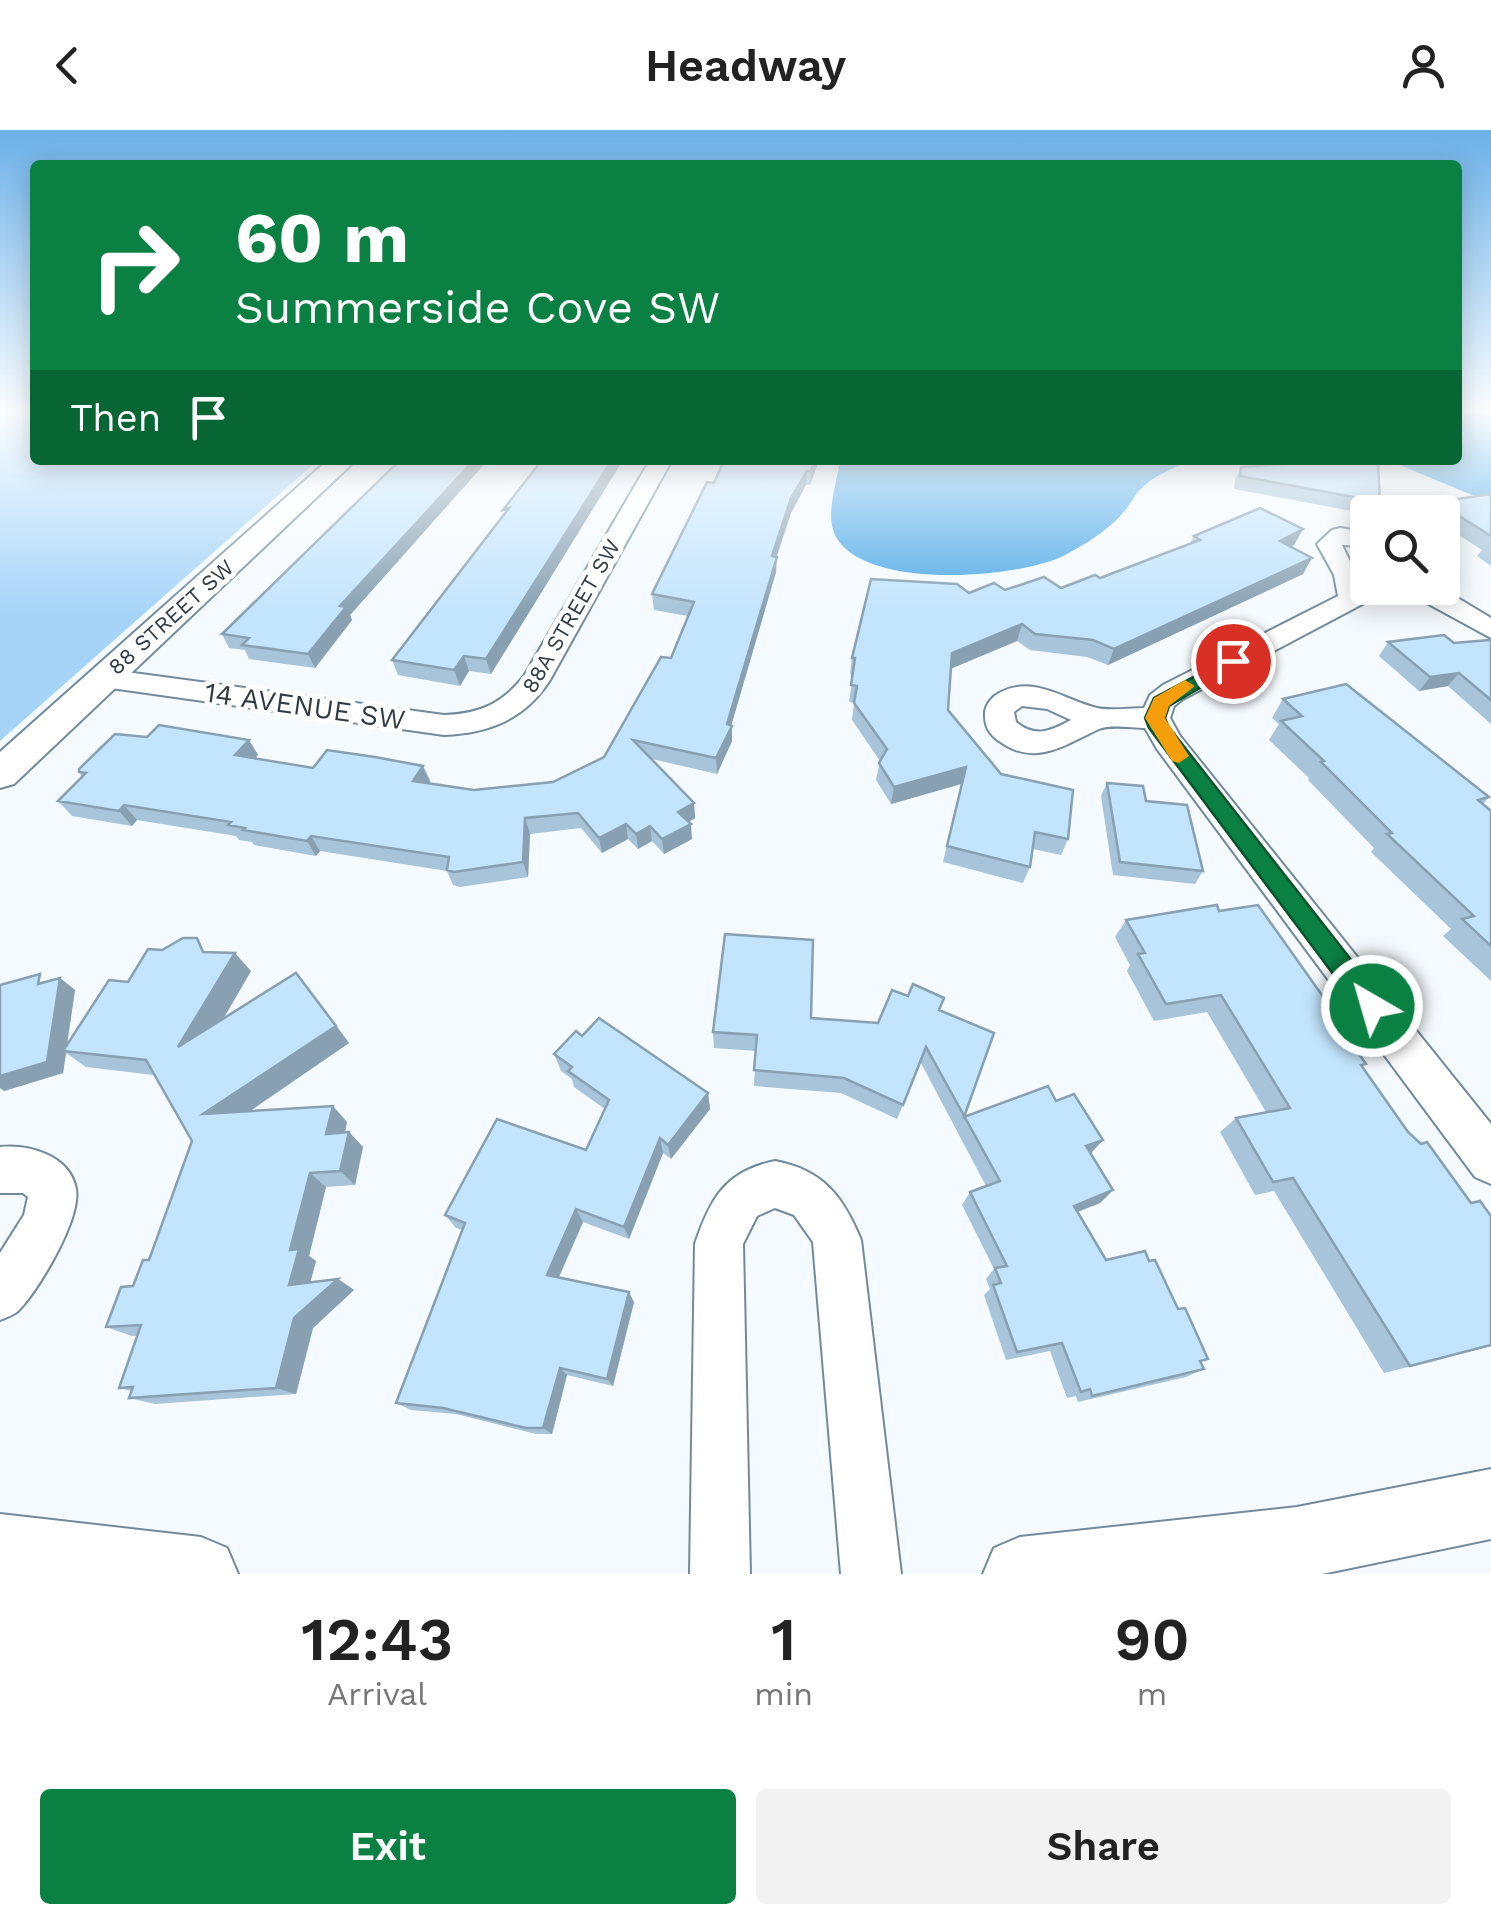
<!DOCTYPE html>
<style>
body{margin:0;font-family:"Work Sans",sans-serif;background:#f2f2f2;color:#222;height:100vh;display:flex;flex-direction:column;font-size:38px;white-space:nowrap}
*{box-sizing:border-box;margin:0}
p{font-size:32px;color:#767676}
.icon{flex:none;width:55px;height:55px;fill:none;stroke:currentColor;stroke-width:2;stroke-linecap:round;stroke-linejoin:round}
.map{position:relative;height:1444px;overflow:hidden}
.details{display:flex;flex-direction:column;background:#fff;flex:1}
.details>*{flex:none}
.guide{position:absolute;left:30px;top:30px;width:1432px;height:305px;border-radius:10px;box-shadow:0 5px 25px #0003;background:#0b8043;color:#fff;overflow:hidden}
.controls{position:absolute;left:1350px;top:365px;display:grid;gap:20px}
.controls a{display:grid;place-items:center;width:110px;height:110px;border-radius:10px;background:#fff;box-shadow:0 5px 25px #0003;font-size:50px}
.pin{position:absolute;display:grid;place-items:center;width:85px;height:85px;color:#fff;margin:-42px;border:5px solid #fff;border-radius:50%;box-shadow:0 2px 10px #0007}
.me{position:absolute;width:110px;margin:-55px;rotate:322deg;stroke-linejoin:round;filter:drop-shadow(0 0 8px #0008)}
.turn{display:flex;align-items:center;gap:35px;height:210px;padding:0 40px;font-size:45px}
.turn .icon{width:130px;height:130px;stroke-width:2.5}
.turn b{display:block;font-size:70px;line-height:85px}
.then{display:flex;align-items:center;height:95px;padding:0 40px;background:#0003;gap:20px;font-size:38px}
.eta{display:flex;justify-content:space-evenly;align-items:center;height:170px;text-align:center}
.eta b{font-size:60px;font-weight:600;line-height:70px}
.cta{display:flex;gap:20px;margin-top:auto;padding:20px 40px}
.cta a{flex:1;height:115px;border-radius:10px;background:#0b8043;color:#fff;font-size:40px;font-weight:600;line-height:115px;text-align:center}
.cta a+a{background:#f2f2f2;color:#222}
header{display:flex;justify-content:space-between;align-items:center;height:130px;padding:0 40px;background:#fff;font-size:45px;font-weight:600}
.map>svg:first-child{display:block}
</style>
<header><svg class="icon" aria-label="back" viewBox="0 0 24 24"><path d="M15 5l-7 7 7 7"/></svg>Headway<svg class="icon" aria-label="person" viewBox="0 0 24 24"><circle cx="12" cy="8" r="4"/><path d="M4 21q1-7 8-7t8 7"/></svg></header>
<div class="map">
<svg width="1491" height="1444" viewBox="0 0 1491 1444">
<rect width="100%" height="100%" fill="#f5fafe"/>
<polygon fill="#a6d4f8" points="0,282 35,282 35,330 318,330 0,611"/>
<g fill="#4fa9e7">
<polygon points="1458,282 1491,282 1491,373 1388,330 1458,330"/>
<path d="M840,330H1192C1177,337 1157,344 1145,355C1135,363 1130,376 1121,385C1107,401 1084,415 1065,425C1019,449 862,461 835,405C825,384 837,353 840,330Z"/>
</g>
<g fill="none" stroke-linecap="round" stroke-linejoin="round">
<g stroke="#738a9c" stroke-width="4">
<g id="minor">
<path d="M650,330H672L550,550C525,589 490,603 444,605L104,557L94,554L90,548L94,542L104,539L444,585C479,584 502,574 524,546Z"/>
<path d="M1340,398L1368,402V416L1342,415L1362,456L1432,458L1456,467L1491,488V508L1423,471L1401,467L1372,469L1183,569L1174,576L1170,588L1180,606L1491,994V1054L1475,1047L1157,619L1145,598C1132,598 1111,594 1099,599C1066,614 1035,638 999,611C990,605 985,597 985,586C984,576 992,566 1001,562C1035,545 1066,571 1097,578C1111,581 1129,578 1144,578L1150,565L1163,555L1338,466L1334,445L1317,414L1332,400ZM1022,576L1047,579L1071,590C1051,601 1035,608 1016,592L1014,582Z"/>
<path d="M0,1017C28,1014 70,1025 76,1059C81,1089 40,1157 20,1179C15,1185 7,1187 0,1190V1123L24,1085L28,1067L23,1063H0Z"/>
<path d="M775,1031C823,1040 843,1066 861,1110L901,1444H841L813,1112L794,1085L775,1078L757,1086L743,1114L750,1444H690L695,1114C710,1069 725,1041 775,1031Z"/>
</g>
</g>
<g stroke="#738a9c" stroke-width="4">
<g id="tertiary">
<polygon points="328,330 356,330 14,654 0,658 0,622"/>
<polygon points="1491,1339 1491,1409 1322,1444 983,1444 994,1418 1020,1407 1297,1377"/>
<polygon points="0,1384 201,1407 227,1418 238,1444 0,1444"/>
</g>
</g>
<use href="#minor" fill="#fff" fill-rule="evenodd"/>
<use href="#tertiary" fill="#fff" fill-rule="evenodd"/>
</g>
<g fill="#a7c4da">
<polygon points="400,330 488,330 350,485 352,490 315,538 249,529 245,520 229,518 222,504"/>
<polygon points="542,330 623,330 491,544 469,541 460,556 398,545 392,530 504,385"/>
<polygon points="819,330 810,355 806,355 791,383 776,427 776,442 731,595 732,611 717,644 652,629 694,673 695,688 688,692 692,709 664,724 652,711 638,719 628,709 602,723 581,698 530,704 528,747 460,757 453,755 447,741 320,721 316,726 254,715 252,712 239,710 236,706 137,690 132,696 72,686 58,671 82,647 79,642 249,610 258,625 255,628 313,638 423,636 430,651 428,653 474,660 553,652 604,627 671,528 688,486 654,480 652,464 714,353"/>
<polygon points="1241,337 1380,372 1374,382 1368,382 1368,384 1234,359 1235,350"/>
<polygon points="1491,364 1491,436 1477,426 1482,420 1442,394 1442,382 1430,382 1437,372"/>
<polygon points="1303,399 1294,415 1291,417 1303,444 1108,535 1087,527 1030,520 1017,511 951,538 948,580 1001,644 1068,709 1061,725 1033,719 1030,737 1023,753 943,732 961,654 891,674 876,650 880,631 852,590 854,573 849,572 853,545 850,544 852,528 969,463 1061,458 1100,448 1190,413 1194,406"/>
<polygon points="1491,511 1491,594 1448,556 1419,561 1379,526 1388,512 1454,513"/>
<polygon points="1283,569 1489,667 1483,674 1491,681 1491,851 1443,806 1451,799 1371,722 1374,718 1308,650 1309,648 1269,610 1279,594 1272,588"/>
<polygon points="1107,653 1146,671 1203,741 1195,754 1113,745 1101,666"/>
<polygon points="1219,781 1346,899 1343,901 1362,937 1491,1216 1384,1243 1274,1061 1255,1065 1220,1002 1236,988 1266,982 1207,882 1154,891 1127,841 1130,835 1115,807 1126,790"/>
<polygon points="209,822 251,841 223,889 310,861 349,913 249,982 347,992 345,1003 349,1002 363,1017 355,1055 326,1057 309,1126 316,1131 310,1152 338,1149 354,1160 313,1198 296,1264 155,1274 129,1268 131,1261 119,1258 137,1206 132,1206 106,1197 149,1130 192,1011 154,945 86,937 66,923 63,943 4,961 0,958 0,855 48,851 60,848 75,860 67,915 128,852"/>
<polygon points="939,880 964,987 1056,971 1103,1010 1091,1023 1113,1060 1100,1073 1077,1082 1106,1130 1149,1131 1208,1229 1201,1232 1204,1239 1186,1247 1078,1272 1076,1266 1067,1268 1050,1221 1006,1230 984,1165 990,1159 986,1149 994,1139 962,1075 970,1062 986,1056 921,933 897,989 841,963 754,956 756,921 714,918 713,902 811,888 878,893"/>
<polygon points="582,906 708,963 710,979 671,1029 663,1023 629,1109 583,1092 559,1147 634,1172 613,1256 567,1245 552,1304 536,1304 456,1284 411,1280 396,1273 462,1100 456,1098 445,1085 586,1020 605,979 574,957 572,949 561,941 554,924"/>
</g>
<g fill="#88a0b1">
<polygon points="474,330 488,330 350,485 352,490 315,538 308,524 340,476"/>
<polygon points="612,330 623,330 491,544 486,529"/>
<polygon points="815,330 819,330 810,355 811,341"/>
<polygon points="807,341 806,355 791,383 772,441 772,426 791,368"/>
<polygon points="1303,399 1294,415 1271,427 1280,411"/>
<polygon points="777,427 776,442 730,600 732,596 732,611 717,644 716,628"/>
<polygon points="1312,428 1303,444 1108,535 1114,519"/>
<polygon points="1022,494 1017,511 948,540 952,523"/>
<polygon points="464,526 469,541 460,556 454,540"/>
<polygon points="1459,543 1448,556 1419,561 1430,547"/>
<polygon points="249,610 258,625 245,640 235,625"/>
<polygon points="423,636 430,651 420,666 413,651"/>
<polygon points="966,637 961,654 891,674 894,657"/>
<polygon points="694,673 695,688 680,697 678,682"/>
<polygon points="124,675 137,690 132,696 119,681"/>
<polygon points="525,688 530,704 528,747 523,732"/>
<polygon points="626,694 628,709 602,723 599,708"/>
<polygon points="691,694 692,709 664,724 662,709"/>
<polygon points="650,696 652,711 638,719 636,704"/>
<polygon points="311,706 320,721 316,726 307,711"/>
<polygon points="235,823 251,841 197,934 178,917"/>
<polygon points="60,848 75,860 66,921 63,921 66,923 63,943 4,961 0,958 0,946"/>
<polygon points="310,861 349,913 222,1000 203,984"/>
<polygon points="708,963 710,979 671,1029 668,1015"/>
<polygon points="333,976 347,992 341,1019 326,1004"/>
<polygon points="349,1002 363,1017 355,1055 340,1041"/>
<polygon points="660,1008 663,1023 629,1109 624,1097"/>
<polygon points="1103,1010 1091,1023 1086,1016"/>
<polygon points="310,1043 326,1057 309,1126 316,1131 307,1165 289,1155 290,1120"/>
<polygon points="1113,1060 1100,1073 1062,1088 1074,1076"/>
<polygon points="576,1079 583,1092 555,1156 547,1145"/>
<polygon points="338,1149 354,1160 313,1198 296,1264 276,1258 294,1188"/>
<polygon points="629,1162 634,1172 613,1256 607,1249"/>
<polygon points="560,1238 567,1245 552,1304 543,1298"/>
</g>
<g fill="#c2e4fd" stroke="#88a0b1" stroke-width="2.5">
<polygon points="400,330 474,330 340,476 346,477 308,524 242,515 249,508 222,504"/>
<polygon points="542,330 612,330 486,529 464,526 454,540 392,530 509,378 503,380"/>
<polygon points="724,330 815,330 811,341 807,341 791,368 772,426 777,427 727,594 732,596 716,628 633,610 694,673 678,682 691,694 662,709 650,696 636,704 626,694 599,708 578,683 525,688 523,732 454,742 447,740 449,727 311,706 307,711 243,700 245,698 228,695 231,692 124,675 119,681 58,671 86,643 79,642 79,639 115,604 147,607 159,595 249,610 235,625 313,638 327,620 375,627 423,636 413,651 474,660 553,652 604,627 661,527 671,528 694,472 652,464 707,352 714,353"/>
<polygon points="1344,330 1378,334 1380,372 1240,346 1241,337"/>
<polygon points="1491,364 1491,406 1437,372"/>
<polygon points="1260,378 1303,399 1280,411 1312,428 1114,519 1093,510 1035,504 1022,494 952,523 948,580 1001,644 1073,660 1068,709 1035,702 1030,737 947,716 966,637 894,657 879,633 887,619 854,573 857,556 851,555 855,528 852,528 871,449 957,454 969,463 994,453 1005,460 1044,447 1061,458 1095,445 1100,448 1200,410 1194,406"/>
<polygon points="1444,505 1454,513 1489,510 1491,511 1491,570 1459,543 1430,547 1388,512"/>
<polygon points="1346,554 1489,667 1478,670 1491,681 1491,816 1462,789 1474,786 1387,704 1392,703 1321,632 1324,631 1281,591 1302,586 1283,569"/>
<polygon points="1107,653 1143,656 1146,671 1187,675 1203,741 1120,732"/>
<polygon points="1217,775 1219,781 1258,775 1346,899 1342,899 1366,934 1361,935 1408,1002 1421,1014 1427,1012 1471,1073 1480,1071 1491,1086 1491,1215 1410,1236 1293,1048 1273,1052 1236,988 1290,978 1221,865 1166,874 1138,824 1145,823 1126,790"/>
<polygon points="725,804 813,810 811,888 878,893 892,860 908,866 913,854 944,868 939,880 994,903 964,987 1048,956 1056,971 1074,964 1103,1010 1086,1016 1113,1060 1074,1076 1106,1130 1145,1121 1149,1131 1155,1130 1178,1179 1185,1178 1208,1229 1200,1231 1204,1239 1092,1266 1090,1259 1081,1262 1062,1213 1017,1222 993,1155 1001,1153 995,1138 1007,1136 970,1062 1000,1051 926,917 903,975 844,948 754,940 757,905 713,902"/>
<polygon points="183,808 197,808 203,822 235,823 178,917 296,843 336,896 203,984 333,976 326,1004 349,1002 340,1041 310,1043 290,1120 299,1119 289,1155 338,1149 294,1188 276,1258 129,1268 133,1257 119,1258 141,1195 106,1197 121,1157 133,1156 143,1130 149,1130 192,1011 146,930 63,921 109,850 128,852 148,819 162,820"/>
<polygon points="40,844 38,854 60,848 47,932 0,946 0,855"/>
<polygon points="599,888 708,963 668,1015 660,1008 624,1097 576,1079 547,1145 629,1162 607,1249 560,1238 543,1298 526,1298 443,1278 396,1273 465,1093 445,1085 497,989 586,1020 609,970 568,941 572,937 554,924 576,901 582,906"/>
</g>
<linearGradient id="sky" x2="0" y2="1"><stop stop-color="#6bb0e8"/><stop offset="0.58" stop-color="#fafdff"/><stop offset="1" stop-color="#fafdff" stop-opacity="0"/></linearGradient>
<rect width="1491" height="484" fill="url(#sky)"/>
<polygon fill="#0b8043" stroke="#07532c" stroke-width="2.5" points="1233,526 1239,527 1239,535 1169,576 1165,588 1168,596 1381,868 1385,876 1381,884 1372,887 1363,884 1149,598 1145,588 1154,568"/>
<polygon fill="#f59e0b" points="1185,550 1195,556 1169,576 1165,588 1189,626 1179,633 1172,631 1145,588 1154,568"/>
<g text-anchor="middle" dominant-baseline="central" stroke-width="10" stroke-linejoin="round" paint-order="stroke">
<g font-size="22" fill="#313b43" stroke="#fff">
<text transform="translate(571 486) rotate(-60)">88A STREET SW</text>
<text transform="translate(171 487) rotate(-42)">88 STREET SW</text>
</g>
<g font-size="28" fill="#313b43" stroke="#fff">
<text transform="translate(305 576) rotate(8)">14 AVENUE SW</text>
</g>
</g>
</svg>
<div class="controls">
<a><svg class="icon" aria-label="search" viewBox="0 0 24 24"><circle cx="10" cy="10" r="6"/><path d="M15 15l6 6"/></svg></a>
</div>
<div class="pin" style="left:1233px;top:531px;background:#d93025"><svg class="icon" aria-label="arrive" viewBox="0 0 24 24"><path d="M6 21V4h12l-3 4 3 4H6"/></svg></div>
<svg class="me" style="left:1372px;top:876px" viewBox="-20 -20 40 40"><circle r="17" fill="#0b8043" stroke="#fff" stroke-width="3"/><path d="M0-11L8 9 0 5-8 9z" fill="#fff"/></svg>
<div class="guide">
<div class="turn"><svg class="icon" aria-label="right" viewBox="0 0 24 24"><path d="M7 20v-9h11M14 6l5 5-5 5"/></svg><div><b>60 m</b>Summerside Cove SW</div></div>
<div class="then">Then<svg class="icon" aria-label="arrive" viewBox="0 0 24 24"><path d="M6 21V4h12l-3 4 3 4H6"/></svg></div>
</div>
</div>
<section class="details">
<div class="eta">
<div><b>12:43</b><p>Arrival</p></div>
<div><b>1</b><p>min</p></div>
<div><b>90</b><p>m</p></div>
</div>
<div class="cta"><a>Exit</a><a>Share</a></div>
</section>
